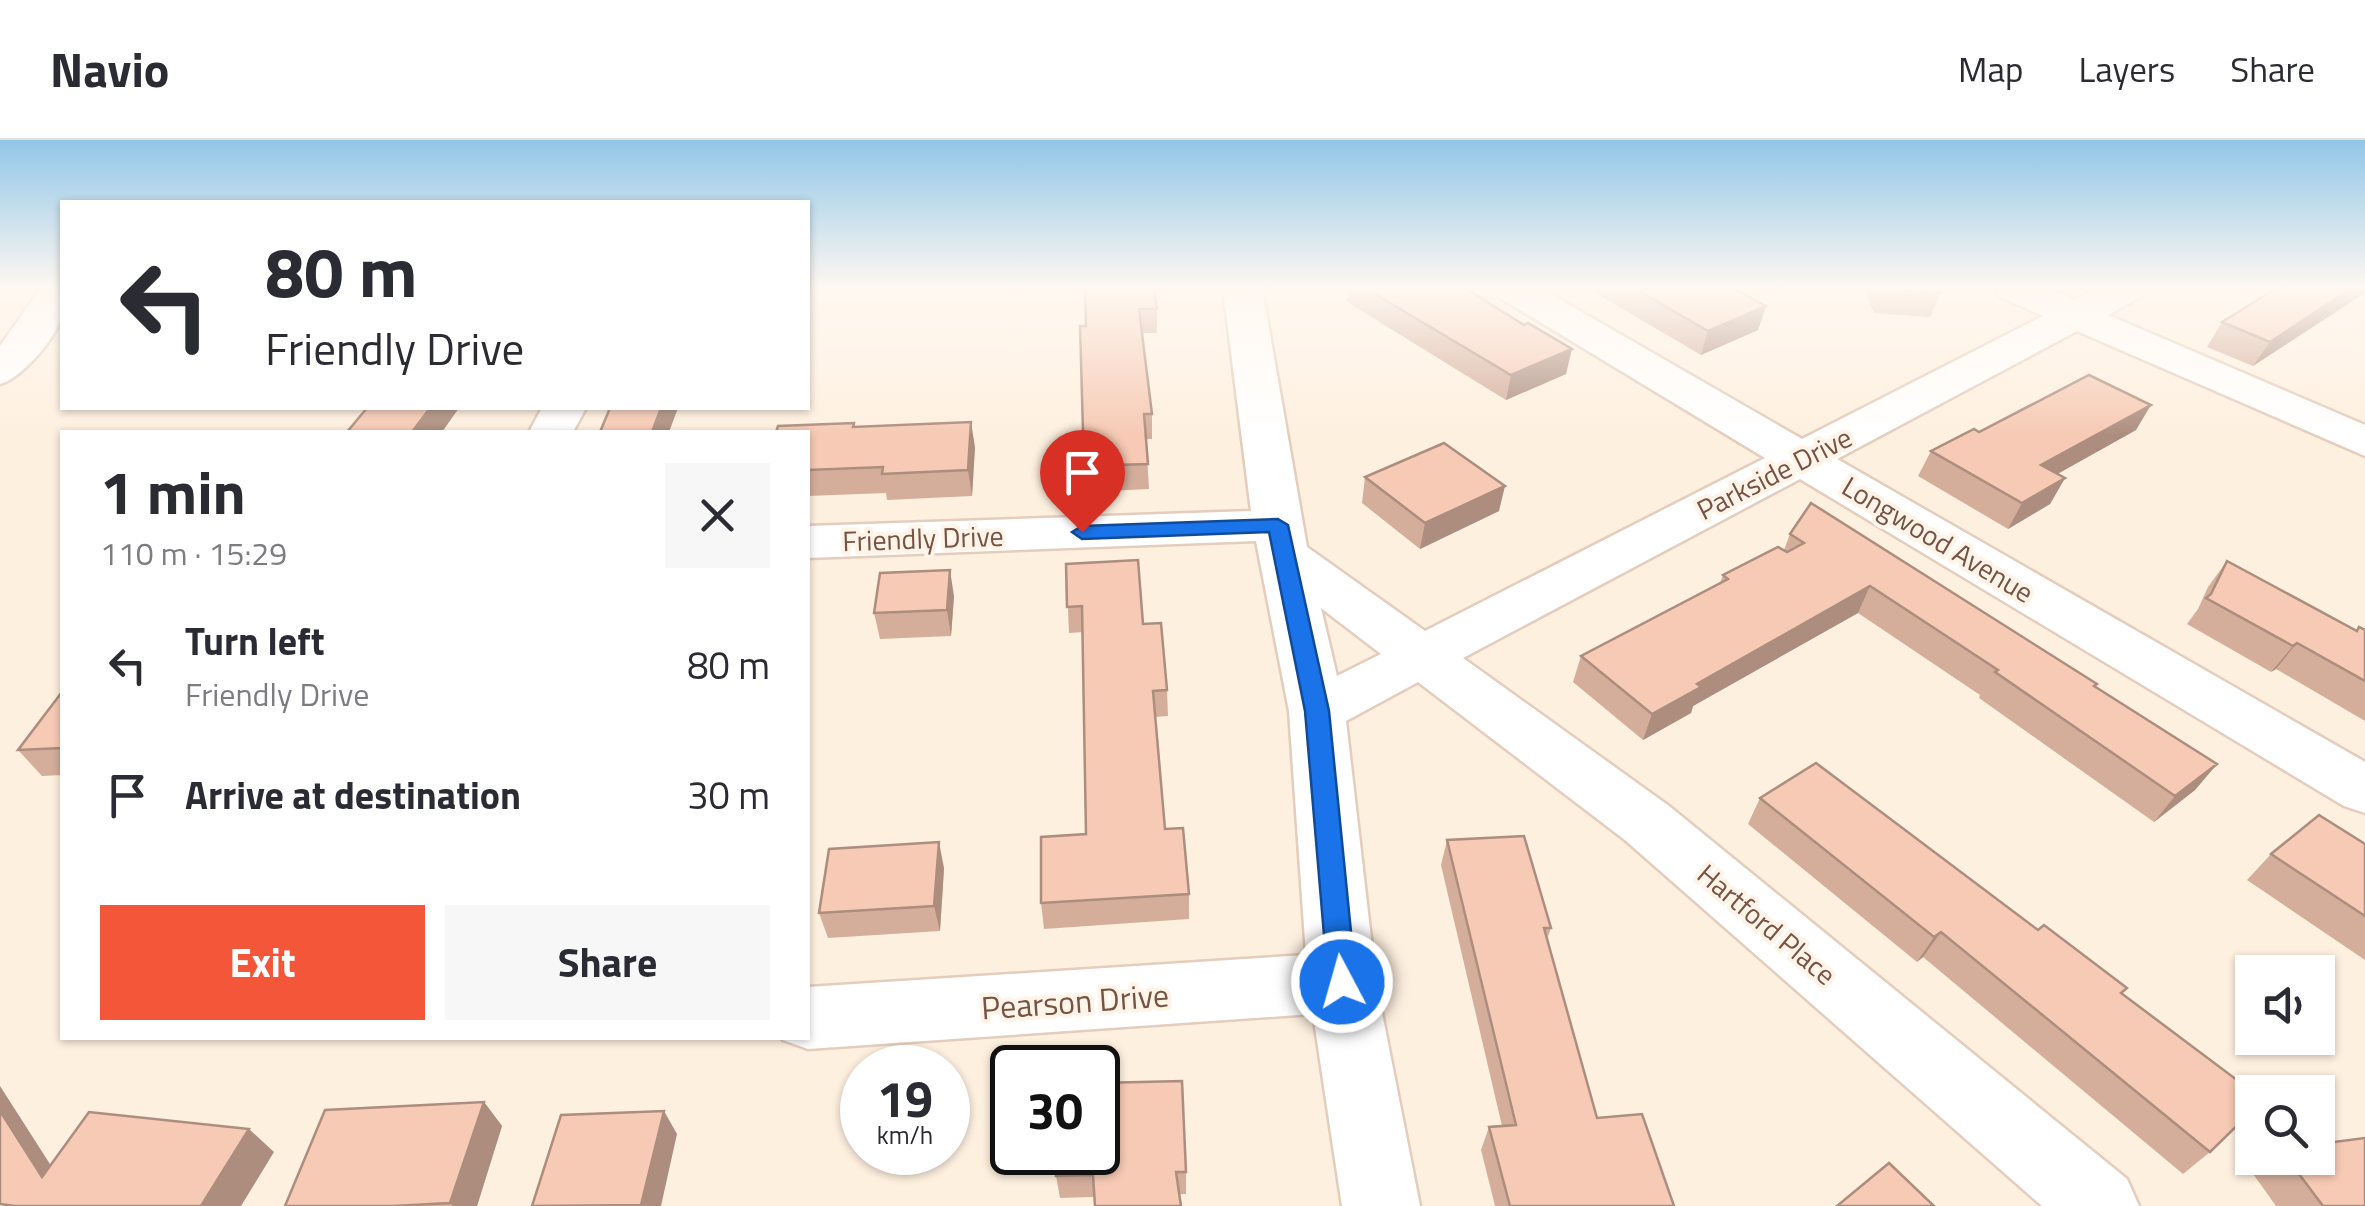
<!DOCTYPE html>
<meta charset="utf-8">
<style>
body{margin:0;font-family:"Titillium Web",sans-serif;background:#f7f7f7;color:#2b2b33;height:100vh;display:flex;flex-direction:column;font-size:38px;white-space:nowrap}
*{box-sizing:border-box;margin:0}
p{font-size:32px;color:#7c7c81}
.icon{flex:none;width:55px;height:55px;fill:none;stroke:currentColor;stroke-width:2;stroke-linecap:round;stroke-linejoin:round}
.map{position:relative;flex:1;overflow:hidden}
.side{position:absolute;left:60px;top:290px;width:750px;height:610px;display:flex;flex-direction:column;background:#fff;border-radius:0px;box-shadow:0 2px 8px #0004}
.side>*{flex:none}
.guide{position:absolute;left:60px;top:60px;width:750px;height:210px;border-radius:0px;box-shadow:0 2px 8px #0004;background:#fff;color:#2b2b33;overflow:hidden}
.fabs{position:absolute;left:2235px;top:815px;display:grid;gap:20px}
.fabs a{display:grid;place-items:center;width:100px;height:100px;border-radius:0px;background:#fff;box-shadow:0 2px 8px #0004;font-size:50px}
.speed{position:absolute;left:840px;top:905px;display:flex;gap:20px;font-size:50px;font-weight:700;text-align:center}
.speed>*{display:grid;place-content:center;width:130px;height:130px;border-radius:50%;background:#fff;box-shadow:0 2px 8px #0004;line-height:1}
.speed small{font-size:25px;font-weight:400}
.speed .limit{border:5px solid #111;border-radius:15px;background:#fff;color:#111}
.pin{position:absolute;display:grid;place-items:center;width:85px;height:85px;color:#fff;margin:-102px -42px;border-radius:50% 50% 50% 0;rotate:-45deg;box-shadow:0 0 10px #0007}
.pin .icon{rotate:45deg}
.me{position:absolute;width:110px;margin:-55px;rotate:354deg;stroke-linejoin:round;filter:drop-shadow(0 0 8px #0008)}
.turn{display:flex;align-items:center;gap:35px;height:210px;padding:0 40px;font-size:45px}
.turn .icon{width:130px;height:130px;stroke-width:2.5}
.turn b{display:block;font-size:70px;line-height:85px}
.round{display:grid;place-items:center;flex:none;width:105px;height:105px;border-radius:0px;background:#f7f7f7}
.overview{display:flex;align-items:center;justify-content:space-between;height:170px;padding:0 40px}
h1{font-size:60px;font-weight:700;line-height:75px}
.cta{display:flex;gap:20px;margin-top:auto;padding:20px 40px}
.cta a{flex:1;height:115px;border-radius:0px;background:#f35639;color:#fff;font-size:40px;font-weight:700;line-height:115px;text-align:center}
.cta a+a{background:#f7f7f7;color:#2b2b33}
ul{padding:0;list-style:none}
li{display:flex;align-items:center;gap:30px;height:130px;padding:0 40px}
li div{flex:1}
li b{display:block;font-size:38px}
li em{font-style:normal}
header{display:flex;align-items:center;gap:60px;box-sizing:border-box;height:140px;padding:0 50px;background:#fff;border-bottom:2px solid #e1e1e2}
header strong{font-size:48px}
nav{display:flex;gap:55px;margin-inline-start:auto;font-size:35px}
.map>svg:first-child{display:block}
</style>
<header>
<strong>Navio</strong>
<nav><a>Map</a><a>Layers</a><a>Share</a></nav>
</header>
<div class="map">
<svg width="2365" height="1066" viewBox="0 0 2365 1066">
<rect width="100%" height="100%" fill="#fef0df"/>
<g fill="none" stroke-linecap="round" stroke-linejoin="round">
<g stroke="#e4cdbd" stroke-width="5">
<g id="street">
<path d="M41,148H62C62,156 64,165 62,173C59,196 22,238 0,244V206Z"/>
<path d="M1223,148H1262L1307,407L1425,491L1765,318L1497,156L1492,148H1540L1802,299L2043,176L1999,156L1994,148H2046L2074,160L2098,148H2147L2142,156L2108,175L2365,285V316L2077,191L1837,319L2365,622V673L2344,666L1800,339L1463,518L1669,666L2127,1039L2139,1066H2042L1625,700L1418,542L1346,581L1376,842L1420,1066H1342L1313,874L808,909L783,900L808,898V847L1306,815L1289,571L1256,401L808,418V386L1251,371ZM1321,468L1381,514L1337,536Z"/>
<polygon points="542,268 586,268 573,292 529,292"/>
</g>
</g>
<use href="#street" fill="#fff" fill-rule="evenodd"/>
</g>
<g fill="#d4ae9b">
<polygon points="1085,148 1157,169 1157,193 1142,193 1152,274 1152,299 1146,299 1149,349 1085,352 1084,326 1086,186"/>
<polygon points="1348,148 1465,148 1524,185 1566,234 1506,260 1347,162"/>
<polygon points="1587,148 1733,148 1766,166 1758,190 1701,215"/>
<polygon points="1863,148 1938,148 1941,153 1930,177 1874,173"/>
<polygon points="2365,148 2253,226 2207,207 2222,182"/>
<polygon points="854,283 855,287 975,307 972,356 887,360 886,353 808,356 808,292"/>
<polygon points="2136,290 2057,334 2065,338 2050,364 2008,389 1918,336 1931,311 1979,292"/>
<polygon points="1365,337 1499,371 1420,409 1362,363"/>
<polygon points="1790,394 2095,547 2217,624 2195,650 2154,682 1979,558 1980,555 1858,473 1693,566 1691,573 1643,600 1573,542 1581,516 1720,443 1723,435 1784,410"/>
<polygon points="2227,421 2356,491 2359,487 2365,490 2365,581 2276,529 2271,532 2187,484 2198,469 2208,447"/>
<polygon points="1066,424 1143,484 1167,550 1168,576 1155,577 1165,689 1189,754 1189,779 1044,789 1041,763 1086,694 1083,492 1069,493"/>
<polygon points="954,456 951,496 880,499 874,473"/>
<polygon points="62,552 62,635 42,636 18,610"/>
<polygon points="1760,658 2038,790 2127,848 2122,853 2210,1012 2183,1034 1923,817 1917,822 1748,684"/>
<polygon points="1447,700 1551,788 1547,799 1597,978 1674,1066 1495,1066 1481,1010 1489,987 1502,986 1441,725"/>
<polygon points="2365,704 2365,820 2247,740 2271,714"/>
<polygon points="944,728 940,791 828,798 819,773"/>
<polygon points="484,962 502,986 477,1066 285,1066"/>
<polygon points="2268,1018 2318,1018 2365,1066 2276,1066 2251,1031"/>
<polygon points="1186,1032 1186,1054 1060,1058 1056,1036"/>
</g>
<g fill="#ac8d7e">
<polygon points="2352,148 2365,148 2365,153 2253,226 2270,202"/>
<polygon points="1766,166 1758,190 1701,215 1708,191"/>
<polygon points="1572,209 1566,234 1506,260 1511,235"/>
<polygon points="2151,265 2136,290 2027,351 2041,325"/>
<polygon points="430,268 459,268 442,292 412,292"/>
<polygon points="661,268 678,268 669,292 652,292"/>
<polygon points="971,282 975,307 972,356 968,330"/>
<polygon points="2065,338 2050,364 2008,389 2022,363"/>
<polygon points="1505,346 1499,371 1420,409 1425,383"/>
<polygon points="950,430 954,456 951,496 947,470"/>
<polygon points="1870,446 1858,473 1693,566 1691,573 1643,600 1652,574 1697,544"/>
<polygon points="2297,503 2276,529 2271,532 2293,506"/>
<polygon points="2217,624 2195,650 2154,682 2175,656"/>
<polygon points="939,702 944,728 940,791 934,766"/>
<polygon points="1941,792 1923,817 1917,822 1934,797"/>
<polygon points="0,946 73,1060 42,1037 0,971"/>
<polygon points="484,962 502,986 477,1066 453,1066 450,1063"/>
<polygon points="664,971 677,994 661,1066 642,1066 641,1065"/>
<polygon points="249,989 274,1012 241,1066 201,1066"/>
</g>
<g fill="#f6cab4" stroke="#ac8d7e" stroke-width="2.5">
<polygon points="1085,148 1154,148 1157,169 1139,169 1152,274 1144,274 1148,324 1084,326 1080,186 1086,186"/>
<polygon points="1365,148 1465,148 1524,185 1528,183 1572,209 1511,235"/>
<polygon points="1634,148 1733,148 1766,166 1708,191"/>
<polygon points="1884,148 1938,148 1941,153 1884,149"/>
<polygon points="2277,148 2352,148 2270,202 2222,182"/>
<polygon points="2089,235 2151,265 2041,325 2065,338 2022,363 1931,311 1974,289 1979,292"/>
<polygon points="367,268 430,268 412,292 347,292"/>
<polygon points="610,268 661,268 652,292 600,292"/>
<polygon points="971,282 968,330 882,334 883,327 808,330 808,292 776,292 778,286 854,283 853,287"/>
<polygon points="1444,303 1505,346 1425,383 1365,337"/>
<polygon points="1811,363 2097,544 2094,546 2217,624 2175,656 1995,532 1998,530 1870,446 1697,544 1701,547 1652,574 1581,516 1728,439 1723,435 1778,407 1787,412 1804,403 1790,394"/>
<polygon points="1138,420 1143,484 1161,483 1167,550 1153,551 1165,689 1183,688 1189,754 1041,763 1041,697 1086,694 1082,466 1067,467 1066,424"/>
<polygon points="2227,421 2357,491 2359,487 2365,490 2365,541 2297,503 2293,506 2206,458 2211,454"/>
<polygon points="950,430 947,470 874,473 880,433"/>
<polygon points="62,552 62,608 18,610"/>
<polygon points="1816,623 2038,790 2044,785 2127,848 2121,853 2253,952 2252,971 2210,1012 1941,792 1934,797 1760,658"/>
<polygon points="2319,675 2365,704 2365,776 2271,714"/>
<polygon points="1524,696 1551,788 1544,788 1597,978 1642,974 1674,1066 1510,1066 1489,987 1516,985 1447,700"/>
<polygon points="939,702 934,766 819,773 829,709"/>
<polygon points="1182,941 1186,1032 1176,1032 1181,1066 1095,1066 1093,1035 1056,1036 1057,1012 1098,1012 1098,943"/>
<polygon points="484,962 450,1063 393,1066 285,1066 325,970"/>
<polygon points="0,971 42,1037 89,972 249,989 201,1066 15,1066 0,1064"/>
<polygon points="664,971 641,1065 532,1066 561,975"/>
<polygon points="2365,998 2365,1066 2323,1066 2287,1018 2318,1018 2318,1004"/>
<polygon points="1889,1023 1934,1066 1837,1066"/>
</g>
<linearGradient id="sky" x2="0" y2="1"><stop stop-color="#92c7e8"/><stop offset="0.5" stop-color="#fff8f1"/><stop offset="1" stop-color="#fff8f1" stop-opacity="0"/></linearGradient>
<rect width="2365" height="297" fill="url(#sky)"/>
<polygon fill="#1a73e8" stroke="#114b97" stroke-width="2.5" points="1278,379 1288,385 1329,571 1356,842 1352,851 1342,854 1332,851 1328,842 1305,571 1269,392 1082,399 1072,392 1082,386"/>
<g text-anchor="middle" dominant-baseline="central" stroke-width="8" stroke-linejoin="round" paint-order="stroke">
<g font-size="28" fill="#765345" stroke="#fff4e7">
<text transform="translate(1774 333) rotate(-27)">Parkside Drive</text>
<text transform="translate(923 398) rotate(-2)">Friendly Drive</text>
<text transform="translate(1938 399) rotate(31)">Longwood Avenue</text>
<text transform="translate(1767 784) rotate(40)">Hartford Place</text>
</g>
<g font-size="32" fill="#765345" stroke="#fff4e7">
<text transform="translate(1075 861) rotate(-4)">Pearson Drive</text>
</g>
</g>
</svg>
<div class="fabs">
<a><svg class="icon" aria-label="sound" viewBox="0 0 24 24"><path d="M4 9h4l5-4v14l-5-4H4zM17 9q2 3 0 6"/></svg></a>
<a><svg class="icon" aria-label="search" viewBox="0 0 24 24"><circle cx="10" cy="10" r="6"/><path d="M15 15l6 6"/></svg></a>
</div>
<div class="speed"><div>19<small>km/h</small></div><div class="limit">30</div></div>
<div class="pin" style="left:1082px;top:392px;background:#d93025"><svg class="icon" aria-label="arrive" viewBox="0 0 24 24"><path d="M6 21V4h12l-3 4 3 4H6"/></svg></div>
<svg class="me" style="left:1342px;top:842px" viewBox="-20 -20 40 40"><circle r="17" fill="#1a73e8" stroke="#fff" stroke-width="3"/><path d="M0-11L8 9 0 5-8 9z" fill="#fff"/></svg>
<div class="guide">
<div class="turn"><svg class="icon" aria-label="left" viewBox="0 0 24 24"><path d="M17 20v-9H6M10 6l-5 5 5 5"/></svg><div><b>80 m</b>Friendly Drive</div></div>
</div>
<section class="side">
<div class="overview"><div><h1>1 min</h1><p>110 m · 15:29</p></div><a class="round"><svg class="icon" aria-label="close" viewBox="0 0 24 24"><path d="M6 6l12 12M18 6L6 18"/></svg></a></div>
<ul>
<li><svg class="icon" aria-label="left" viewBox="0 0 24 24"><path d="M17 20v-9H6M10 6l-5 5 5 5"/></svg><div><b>Turn left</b><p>Friendly Drive</p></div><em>80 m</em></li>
<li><svg class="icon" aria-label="arrive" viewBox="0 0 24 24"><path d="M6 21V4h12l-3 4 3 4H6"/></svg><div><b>Arrive at destination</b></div><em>30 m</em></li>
</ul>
<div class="cta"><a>Exit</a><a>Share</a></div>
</section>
</div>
